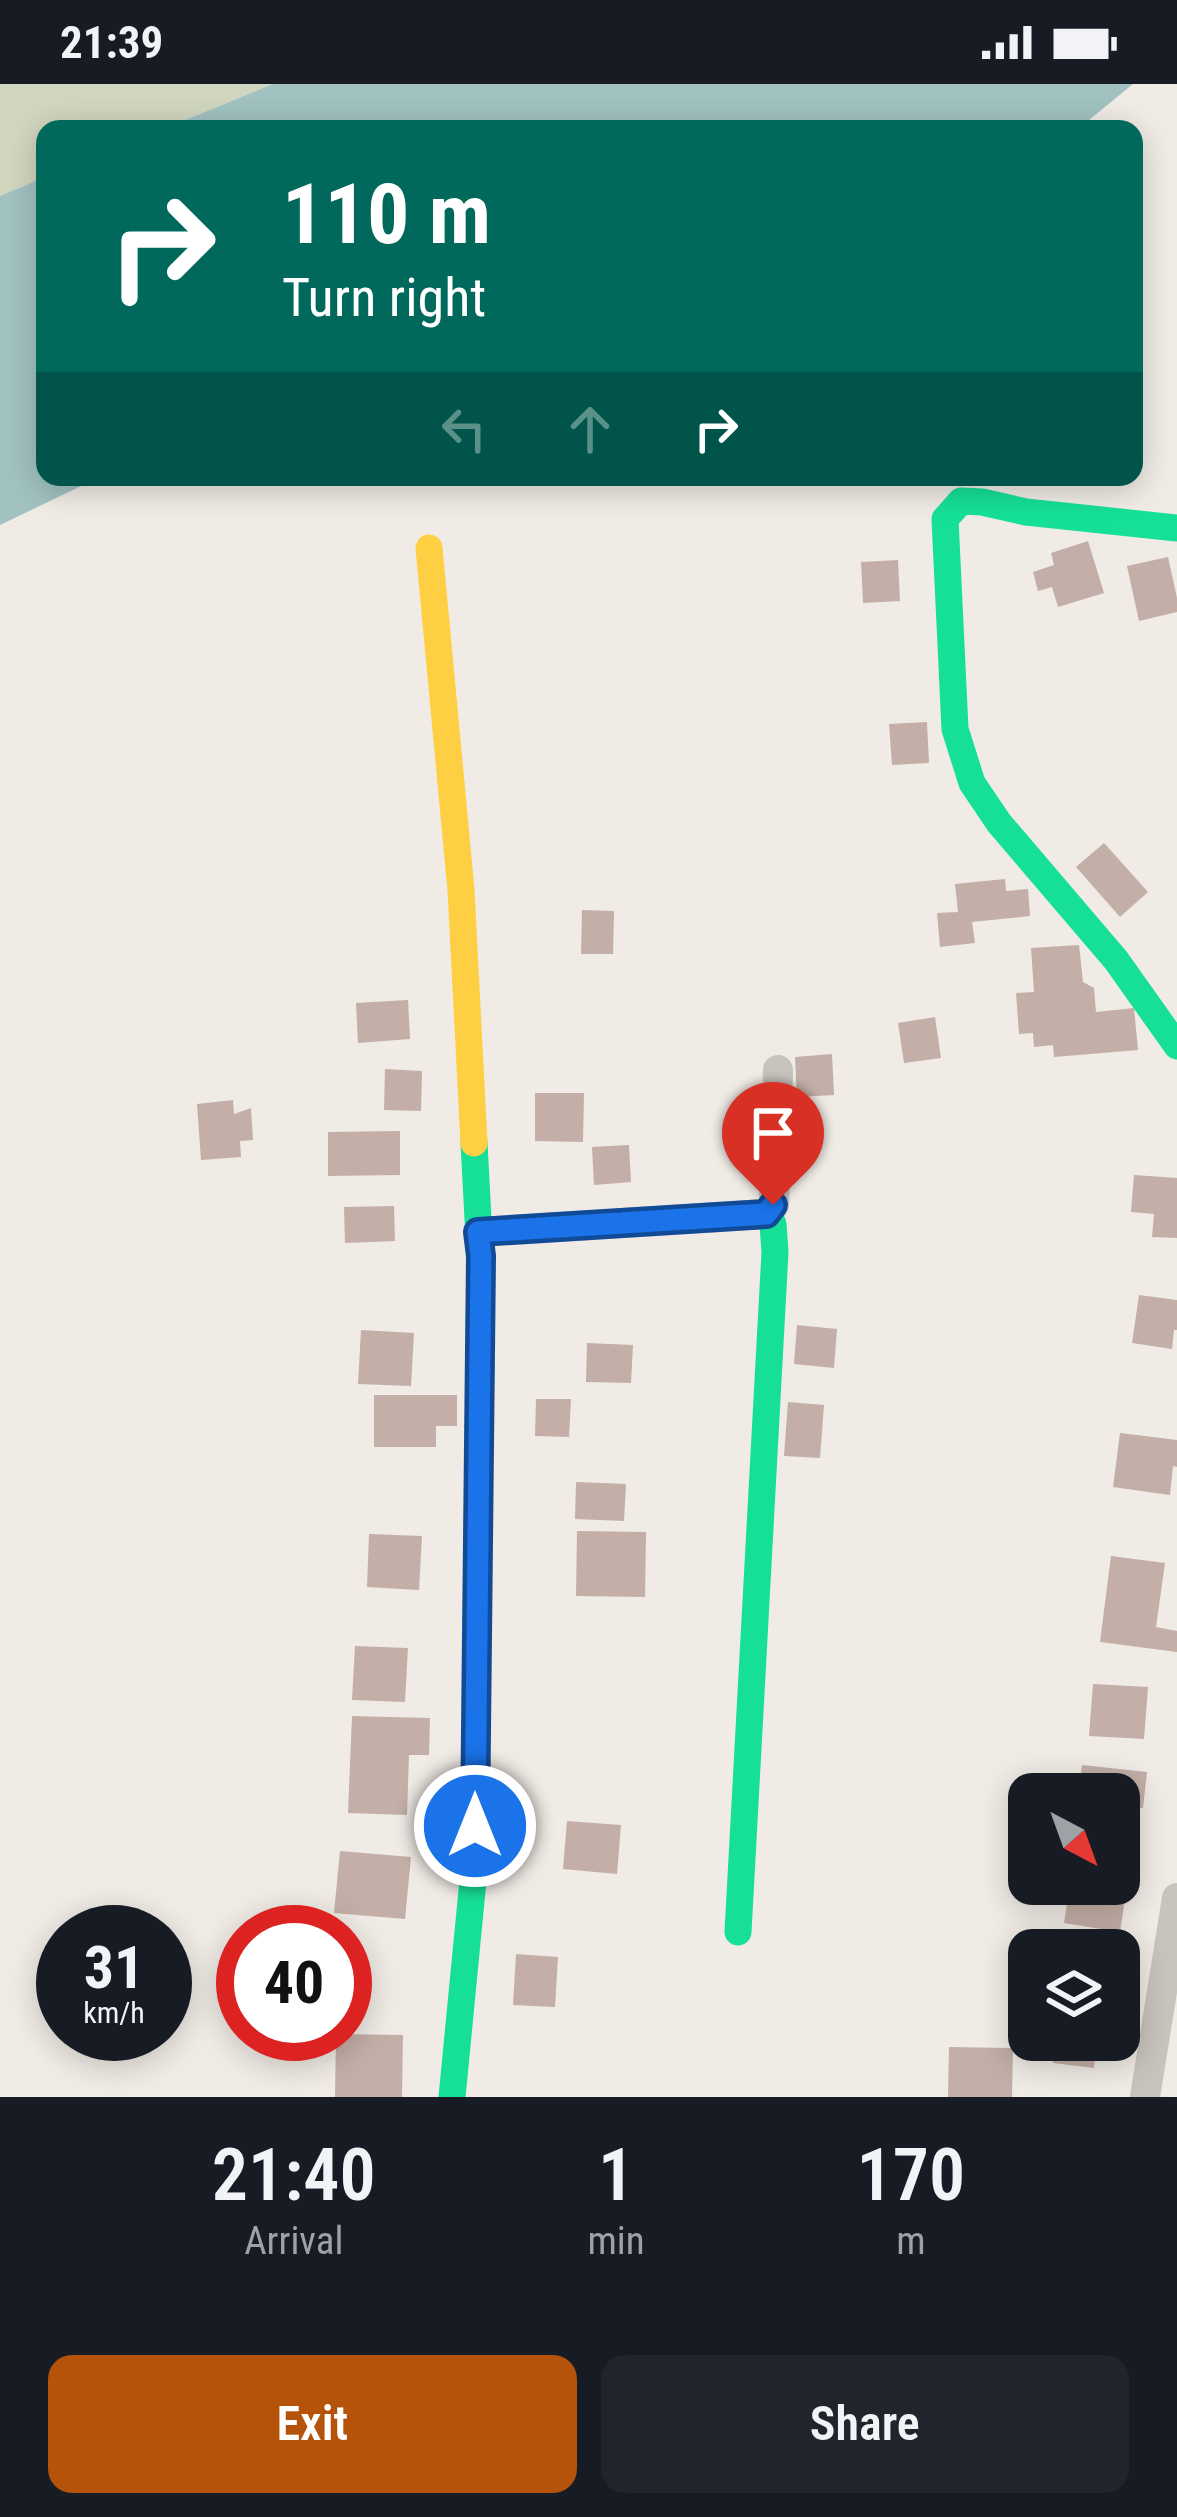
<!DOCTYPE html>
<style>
body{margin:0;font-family:"Roboto Condensed",sans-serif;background:#20242c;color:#f1f3f6;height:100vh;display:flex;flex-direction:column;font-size:45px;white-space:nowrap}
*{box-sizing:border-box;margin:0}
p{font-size:39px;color:#9ea1a6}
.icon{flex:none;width:66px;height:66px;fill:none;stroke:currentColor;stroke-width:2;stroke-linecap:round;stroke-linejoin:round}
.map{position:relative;height:2013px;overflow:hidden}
.details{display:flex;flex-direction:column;background:#171b24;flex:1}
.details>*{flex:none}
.hud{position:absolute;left:36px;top:36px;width:1107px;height:366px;border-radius:24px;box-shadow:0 6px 30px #0003;background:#00695c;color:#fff;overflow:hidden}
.needle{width:78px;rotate:139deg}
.buttons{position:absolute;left:1008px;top:1689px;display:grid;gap:24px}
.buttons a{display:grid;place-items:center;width:132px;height:132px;border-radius:24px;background:#171b24;box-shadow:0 6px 30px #0003;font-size:60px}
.speed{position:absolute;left:36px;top:1821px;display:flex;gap:24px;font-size:60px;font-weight:700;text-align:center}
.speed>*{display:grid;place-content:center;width:156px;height:156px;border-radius:50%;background:#171b24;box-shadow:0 6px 30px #0003;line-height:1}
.speed small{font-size:30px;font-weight:400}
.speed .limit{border:18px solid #d22;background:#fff;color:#111}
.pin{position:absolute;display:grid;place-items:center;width:102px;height:102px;color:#fff;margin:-123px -51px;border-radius:50% 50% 50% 0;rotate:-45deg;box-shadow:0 0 12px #0007}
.pin .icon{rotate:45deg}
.me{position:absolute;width:132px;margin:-66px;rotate:0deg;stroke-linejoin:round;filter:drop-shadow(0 0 9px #0008)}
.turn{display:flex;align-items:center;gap:42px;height:252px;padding:0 48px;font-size:54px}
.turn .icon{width:156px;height:156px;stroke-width:2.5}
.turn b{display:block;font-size:84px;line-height:102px}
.lanes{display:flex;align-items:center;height:114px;padding:0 48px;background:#0003;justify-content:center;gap:60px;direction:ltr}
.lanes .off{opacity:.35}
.eta{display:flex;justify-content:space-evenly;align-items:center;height:204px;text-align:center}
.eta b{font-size:72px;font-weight:600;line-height:84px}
.primary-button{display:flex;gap:24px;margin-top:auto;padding:24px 48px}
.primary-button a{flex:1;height:138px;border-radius:24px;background:#b45309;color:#fff;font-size:48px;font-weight:600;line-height:138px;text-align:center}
.primary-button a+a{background:#20242c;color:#f1f3f6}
.status{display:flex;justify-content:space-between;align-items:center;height:84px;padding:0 60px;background:#171b24;direction:ltr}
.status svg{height:33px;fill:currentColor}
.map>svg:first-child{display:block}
</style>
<div class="status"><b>21:39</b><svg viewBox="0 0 49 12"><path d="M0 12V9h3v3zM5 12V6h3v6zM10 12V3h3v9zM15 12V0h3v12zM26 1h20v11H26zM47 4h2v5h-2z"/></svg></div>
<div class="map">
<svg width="1177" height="2013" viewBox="0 0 1177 2013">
<rect width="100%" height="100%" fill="#f0ebe5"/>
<polygon fill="#d1d6bf" points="0,0 273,0 163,45 45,45 45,93 0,112"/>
<g fill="#a1c2c1">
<polygon points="273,0 1133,0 1078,45 163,45"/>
<polygon points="45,93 45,393 100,393 0,441 0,112"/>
</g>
<g fill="#c3afa7">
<polygon points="1030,393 1072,393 1071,401 1030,396"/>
<polygon points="1088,457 1104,509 1058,523 1052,503 1038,507 1033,488 1054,481 1051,469"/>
<polygon points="1168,473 1177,514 1177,528 1139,537 1127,482"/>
<polygon points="898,476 900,517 863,519 861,478"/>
<polygon points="927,638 929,679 892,681 889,640"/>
<polygon points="1104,759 1148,808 1120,833 1076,783"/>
<polygon points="1005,795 1006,807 1028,805 1030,832 972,838 975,859 940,863 937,829 958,828 955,800"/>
<polygon points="582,826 614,827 613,870 581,870"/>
<polygon points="1079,861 1083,898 1094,904 1096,928 1134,924 1138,966 1054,973 1053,961 1034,963 1033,949 1019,950 1016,909 1034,908 1031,864"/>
<polygon points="408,916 410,955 358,959 356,919"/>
<polygon points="935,933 941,974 904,979 898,939"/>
<polygon points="832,970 834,1011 797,1013 795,973"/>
<polygon points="385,985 422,987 421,1027 384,1026"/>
<polygon points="535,1009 584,1009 583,1058 535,1057"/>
<polygon points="233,1016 234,1030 251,1024 253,1056 240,1057 241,1073 201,1076 197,1020"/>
<polygon points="400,1047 400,1091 328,1092 328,1048"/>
<polygon points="629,1061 631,1098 594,1101 592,1063"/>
<polygon points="1134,1091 1177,1094 1177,1154 1152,1153 1154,1130 1131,1128"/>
<polygon points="394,1122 395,1157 345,1159 344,1123"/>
<polygon points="1139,1211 1177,1216 1177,1246 1174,1246 1172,1265 1132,1259"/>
<polygon points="797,1241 837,1245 834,1284 794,1280"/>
<polygon points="361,1246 414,1249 411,1302 358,1300"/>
<polygon points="587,1259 633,1261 631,1299 586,1298"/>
<polygon points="374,1311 457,1311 457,1342 436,1342 436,1363 374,1363"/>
<polygon points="536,1315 571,1315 569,1353 535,1352"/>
<polygon points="788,1318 824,1321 820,1374 784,1372"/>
<polygon points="1120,1349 1177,1356 1177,1383 1173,1382 1170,1411 1113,1403"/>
<polygon points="576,1398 626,1400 624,1437 575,1435"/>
<polygon points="577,1447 646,1448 645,1513 576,1512"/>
<polygon points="369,1450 422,1452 419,1506 367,1503"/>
<polygon points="1111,1472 1165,1479 1156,1543 1177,1547 1177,1568 1100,1558"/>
<polygon points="355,1562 408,1564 405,1618 352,1616"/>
<polygon points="1093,1600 1148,1603 1144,1655 1089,1652"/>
<polygon points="352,1632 430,1634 429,1671 409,1671 407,1731 348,1729"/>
<polygon points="1082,1681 1147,1688 1143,1724 1119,1722 1119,1710 1078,1710"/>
<polygon points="567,1737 621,1741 617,1790 563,1785"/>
<polygon points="340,1767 411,1773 405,1835 334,1829"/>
<polygon points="1070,1800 1127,1802 1120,1848 1064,1839"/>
<polygon points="516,1870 558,1873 555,1923 513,1921"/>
<polygon points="336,1950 403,1951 402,2013 335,2013"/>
<polygon points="1056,1956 1074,1956 1073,1961 1096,1964 1094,1984 1053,1979"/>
<polygon points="949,1963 1013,1964 1012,2013 948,2013"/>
</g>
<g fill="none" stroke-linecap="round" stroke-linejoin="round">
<g stroke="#c9c3be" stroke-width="30">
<polyline points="479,1148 766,1130 774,1121 778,986"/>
<polyline points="1145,2013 1177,1814"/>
</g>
<g stroke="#16e098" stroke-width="27">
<polyline points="1177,444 1026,428 982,418 961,417 945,435 955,645 972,699 999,739 1116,876 1177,962"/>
<polyline points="738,1848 775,1168 773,1140 766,1130"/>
<polyline points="452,2013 474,1786 480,1173 474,1059"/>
</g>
<polyline stroke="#ffcf43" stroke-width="27" points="429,464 461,806 474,1059"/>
</g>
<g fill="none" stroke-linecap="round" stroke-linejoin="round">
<g stroke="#114b97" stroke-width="30">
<polyline id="route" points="475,1742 481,1172 478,1148 766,1130 773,1121"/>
</g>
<use href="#route" stroke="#1a73e8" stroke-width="21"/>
</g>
</svg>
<div class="buttons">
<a><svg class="needle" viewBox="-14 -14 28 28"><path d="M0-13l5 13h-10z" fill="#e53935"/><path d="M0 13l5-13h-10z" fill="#9ea1a6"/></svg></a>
<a><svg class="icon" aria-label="layers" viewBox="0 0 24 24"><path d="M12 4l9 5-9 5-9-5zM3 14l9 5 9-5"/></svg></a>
</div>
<div class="speed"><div>31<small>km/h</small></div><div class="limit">40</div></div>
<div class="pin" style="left:773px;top:1121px;background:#d93025"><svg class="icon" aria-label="arrive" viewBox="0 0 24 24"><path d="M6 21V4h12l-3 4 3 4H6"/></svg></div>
<svg class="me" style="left:475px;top:1742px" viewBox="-20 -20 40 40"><circle r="17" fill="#1a73e8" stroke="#fff" stroke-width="3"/><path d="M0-11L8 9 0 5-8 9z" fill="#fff"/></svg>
<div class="hud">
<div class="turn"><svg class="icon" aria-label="right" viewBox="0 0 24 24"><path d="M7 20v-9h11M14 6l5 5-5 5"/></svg><div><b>110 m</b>Turn right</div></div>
<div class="lanes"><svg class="icon off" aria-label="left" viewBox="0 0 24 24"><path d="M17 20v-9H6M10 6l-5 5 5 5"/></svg><svg class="icon off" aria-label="ahead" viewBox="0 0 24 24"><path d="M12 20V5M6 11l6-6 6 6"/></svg><svg class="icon" aria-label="right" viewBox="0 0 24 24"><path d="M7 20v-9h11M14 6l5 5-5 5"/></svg></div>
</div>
</div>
<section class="details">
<div class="eta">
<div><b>21:40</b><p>Arrival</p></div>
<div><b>1</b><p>min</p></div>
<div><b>170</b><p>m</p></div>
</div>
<div class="primary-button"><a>Exit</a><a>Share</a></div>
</section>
